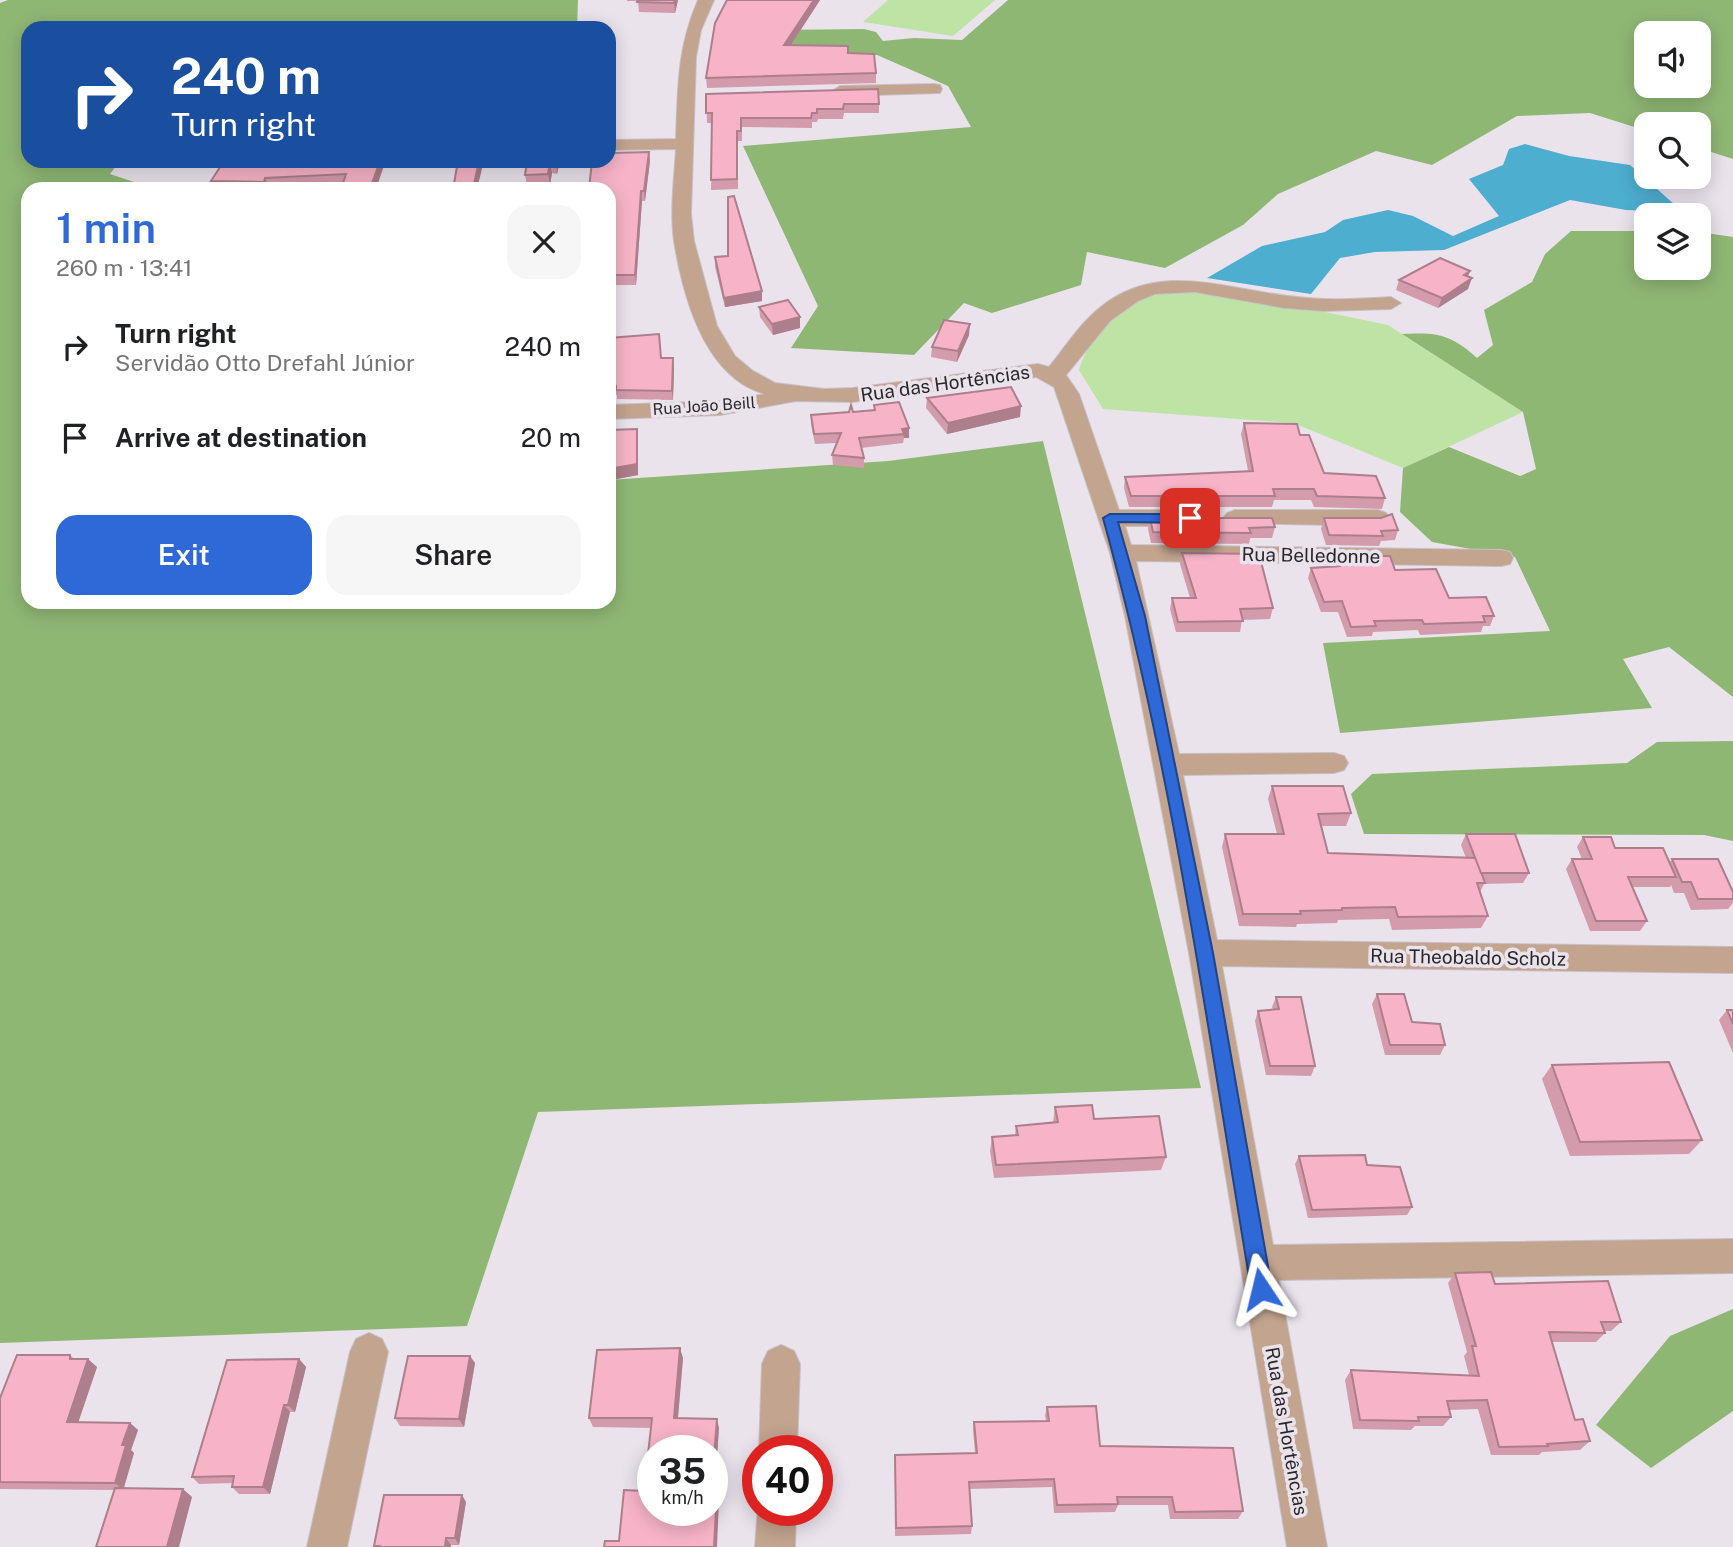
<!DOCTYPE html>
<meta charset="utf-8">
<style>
body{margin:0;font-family:"Public Sans",sans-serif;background:#f6f6f6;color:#202124;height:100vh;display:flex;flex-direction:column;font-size:26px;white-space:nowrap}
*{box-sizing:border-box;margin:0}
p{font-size:23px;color:#757577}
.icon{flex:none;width:38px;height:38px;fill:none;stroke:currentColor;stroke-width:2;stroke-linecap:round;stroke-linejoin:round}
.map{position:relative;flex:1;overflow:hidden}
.sheet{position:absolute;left:21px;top:182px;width:595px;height:427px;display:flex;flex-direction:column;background:#fff;border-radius:21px;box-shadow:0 4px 18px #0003}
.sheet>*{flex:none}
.guide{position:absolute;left:21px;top:21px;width:595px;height:147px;border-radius:21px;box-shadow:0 4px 18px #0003;background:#1a4fa0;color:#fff;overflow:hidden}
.fabs{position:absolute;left:1634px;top:21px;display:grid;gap:14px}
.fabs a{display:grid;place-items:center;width:77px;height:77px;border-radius:14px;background:#fff;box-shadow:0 4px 18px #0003;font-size:35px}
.speed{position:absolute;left:637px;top:1435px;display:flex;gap:14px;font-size:35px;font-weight:700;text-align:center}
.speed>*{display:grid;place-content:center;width:91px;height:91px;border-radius:50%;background:#fff;box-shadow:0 4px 18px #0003;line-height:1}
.speed small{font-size:18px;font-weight:400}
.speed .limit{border:10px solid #d22;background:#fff;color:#111}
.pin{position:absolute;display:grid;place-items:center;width:60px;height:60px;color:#fff;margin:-30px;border-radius:14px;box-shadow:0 4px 10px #0006}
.me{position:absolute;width:77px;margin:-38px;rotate:350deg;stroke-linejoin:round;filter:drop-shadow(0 0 5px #0008)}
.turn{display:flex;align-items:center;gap:24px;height:147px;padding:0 35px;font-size:32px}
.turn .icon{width:91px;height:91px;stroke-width:2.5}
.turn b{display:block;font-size:49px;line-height:60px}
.round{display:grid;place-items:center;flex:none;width:74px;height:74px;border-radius:21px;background:#f6f6f6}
.headline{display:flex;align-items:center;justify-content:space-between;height:119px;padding:0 35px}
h1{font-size:42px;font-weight:600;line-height:52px;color:#2e69d7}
.button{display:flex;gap:14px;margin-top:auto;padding:14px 35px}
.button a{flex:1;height:80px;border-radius:21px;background:#2e69d7;color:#fff;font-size:28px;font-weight:600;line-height:80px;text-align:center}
.button a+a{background:#f6f6f6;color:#202124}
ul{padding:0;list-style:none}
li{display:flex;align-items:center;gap:21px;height:91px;padding:0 35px}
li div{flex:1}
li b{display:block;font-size:26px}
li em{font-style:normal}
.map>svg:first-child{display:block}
</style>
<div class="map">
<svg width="1733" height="1547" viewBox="0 0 1733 1547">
<rect width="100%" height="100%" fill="#eae3ec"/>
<g fill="#bde4a4">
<polygon points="888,0 995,0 953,36 863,22"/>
<path d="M1169,289L1306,308L1388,325L1523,412L1403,468L1293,423L1103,409L1079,370C1084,348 1116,306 1136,297C1145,292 1159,291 1169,289Z"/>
</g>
<g fill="#8fb774" fill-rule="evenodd">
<polygon points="8,0 578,0 577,28 28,28 28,161 120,161 110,174 155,189 28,189 28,602 609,602 609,480 888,461 1043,441 1201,1088 538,1112 467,1326 0,1343 0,3"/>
<path d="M1008,0H1733V159L1699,148V124H1647V131L1590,113L1517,116L1432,165L1376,151L1278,194L1243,225L1165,268L1087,252L1081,285L992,313L964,303L914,355L791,348L818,306L743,146L971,127L948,86L877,55L781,56L778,30L864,29L876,32L883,41L914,38L962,40ZM1647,33H1699V86H1647Z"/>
<path d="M1571,231H1647V268H1699V232L1733,237V697L1669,647L1623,659L1652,708L1340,733L1323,643L1550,631L1515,557L1432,542L1400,512L1403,468L1449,447L1520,476L1536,469L1523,412L1402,334C1437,332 1451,334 1477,358L1493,345L1484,310L1532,282L1545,254Z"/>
<polygon points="1733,741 1733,841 1704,835 1364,834 1351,794 1372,774 1627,763 1657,742"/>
<polygon points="1733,1309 1733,1411 1651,1468 1596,1425 1670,1336"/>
</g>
<polygon fill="#4eaed0" points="1525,144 1569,156 1630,165 1683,212 1626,210 1570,200 1444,250 1375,252 1340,258 1311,294 1207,278 1262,246 1325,232 1343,220 1388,210 1413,216 1453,236 1499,216 1469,179 1503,165 1509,149"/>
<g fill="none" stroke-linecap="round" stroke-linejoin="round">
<g stroke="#c7c1c9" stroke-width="2">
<g id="minor">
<path d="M698,0H714L701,30L696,57L691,214L694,241L717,326L735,356L753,371L775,383L824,389L853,388L1038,364L1049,367C1066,346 1081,322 1102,306C1160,261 1224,289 1289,296C1323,301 1357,299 1391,297L1401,303L1391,309L1324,311L1284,308L1195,292L1155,294L1138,301L1110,321L1066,375L1079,394L1119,510H1188L1196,513L1200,518L1196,523L1188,526H1125L1131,545L1501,550L1510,552L1513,558L1510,564L1501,566L1136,561L1179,754L1334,753L1344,756L1348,763L1344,770L1334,773L1183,775L1217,940L1733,947V973L1222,966L1273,1245L1733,1239V1273L1279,1280L1327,1547H1287L1189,953L1125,616L1110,553L1054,387L1036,377L853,402L796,401L720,415L609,419V405L720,401L765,394C704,377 683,296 674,241C670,211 674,179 676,149L609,150V140L676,139C678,87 677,49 698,0Z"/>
<polygon points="934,84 940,85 942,89 940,93 840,96 832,91 840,86"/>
<polygon points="1235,510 1378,510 1386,513 1390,518 1386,523 1378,526 1227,523 1223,518 1227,513"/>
<polygon points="369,1333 382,1339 388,1352 347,1547 307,1547 350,1352 356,1339"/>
<polygon points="781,1345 794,1351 800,1364 797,1451 759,1451 762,1364 768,1351"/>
<polygon points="758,1506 758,1510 796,1510 795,1547 755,1547"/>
</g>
</g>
<use href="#minor" fill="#c2a48f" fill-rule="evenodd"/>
</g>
<g fill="#d49bac">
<polygon points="627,0 678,0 675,13 639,12 638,1 627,1"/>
<polygon points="727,0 820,0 791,45 848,53 876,73 876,83 707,88 706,78"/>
<polygon points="706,94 879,104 879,113 844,113 843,119 818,119 817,122 812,122 812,128 742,127 742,141 738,141 738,189 711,190 712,123 707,123"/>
<polygon points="649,152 650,161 645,201 642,201 636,285 609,285 609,189"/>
<polygon points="224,161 384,161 385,163 342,184 268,189 214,189 211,181"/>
<polygon points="527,161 560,161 557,174 552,173 550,185 527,185 525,175"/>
<polygon points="728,256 762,301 725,307 715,267 715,257"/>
<polygon points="1468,276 1468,289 1438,308 1396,290 1399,280"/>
<polygon points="759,307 800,328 773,335 760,317"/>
<polygon points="969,335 957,362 931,357 932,347"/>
<polygon points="609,338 662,358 674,367 673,400 617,399 617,395 609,395"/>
<polygon points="927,398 1020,417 947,434 926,408"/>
<polygon points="874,405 909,428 909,438 904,438 903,443 861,448 864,458 864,468 833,465 832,455 837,443 815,444 811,424 811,415 874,410"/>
<polygon points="1244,423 1300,435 1324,473 1385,498 1382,509 1314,507 1311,500 1274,500 1272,507 1129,507 1124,488 1125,477 1248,471 1241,434"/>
<polygon points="637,429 638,439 638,475 609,480 609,430"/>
<polygon points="1150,518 1275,527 1272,538 1250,538 1249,544 1151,543 1148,529"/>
<polygon points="1324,518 1398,530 1395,540 1381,541 1379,546 1326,545 1321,529"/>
<polygon points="1182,553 1273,608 1270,619 1242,620 1240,632 1176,632 1170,609 1172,598 1190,598 1180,564"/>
<polygon points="1336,556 1395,570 1449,598 1494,616 1490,626 1483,626 1481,632 1420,635 1418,630 1373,632 1372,636 1347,637 1338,612 1321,612 1308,578 1311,568 1333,567"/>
<polygon points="1272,786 1351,813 1346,826 1322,826 1328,853 1466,858 1461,845 1466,834 1529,873 1523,883 1484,884 1480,892 1488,916 1481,928 1392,930 1389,919 1338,920 1337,923 1297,924 1296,927 1239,926 1222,847 1225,834 1277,834 1268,799"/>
<polygon points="1583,837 1615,848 1670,862 1672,859 1733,892 1733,903 1728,909 1691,910 1684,893 1674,893 1671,885 1670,887 1632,887 1647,921 1640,931 1590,931 1566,869 1572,859 1582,859 1577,847"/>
<polygon points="1377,994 1412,1022 1445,1045 1440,1055 1385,1055 1372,1004"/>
<polygon points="1276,997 1315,1066 1311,1076 1266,1075 1255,1021 1258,1011 1273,1009 1272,1007"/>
<polygon points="1727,1010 1733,1010 1733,1053 1719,1020"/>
<polygon points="1552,1065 1702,1140 1689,1154 1570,1156 1542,1079"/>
<polygon points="1055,1107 1094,1119 1166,1157 1161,1170 994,1178 990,1151 992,1137 1015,1135 1016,1126 1053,1123"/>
<polygon points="1299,1156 1367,1165 1412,1207 1407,1215 1308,1218 1295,1164"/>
<polygon points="1455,1273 1495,1284 1621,1322 1611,1331 1605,1331 1605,1333 1596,1342 1552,1342 1575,1420 1590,1441 1580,1450 1542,1452 1539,1455 1491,1455 1478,1409 1449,1410 1451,1417 1443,1426 1415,1426 1411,1430 1353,1429 1345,1380 1351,1370 1469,1375 1464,1356 1467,1352 1448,1283"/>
<polygon points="70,1355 74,1359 97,1367 78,1422 130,1423 138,1430 131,1450 134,1453 124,1488 192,1497 114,1490 0,1489 0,1398"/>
<polygon points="683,1358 678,1418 719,1428 714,1491 719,1500 619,1541 644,1491 651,1428 593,1427 589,1418"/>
<polygon points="299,1359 306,1367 295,1412 290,1412 270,1494 239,1494 232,1487 233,1483 199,1484 192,1477"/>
<polygon points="475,1363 464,1427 400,1426 395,1418"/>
<polygon points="1047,1407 1100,1446 1243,1511 1238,1519 1170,1519 1168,1505 1118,1505 1115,1512 1054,1513 1052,1487 970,1489 972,1526 971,1534 895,1536 895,1463 975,1453 973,1430 974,1422 1046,1421 1045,1415"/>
<polygon points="466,1502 459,1545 451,1545 451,1547 376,1547 374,1546"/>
</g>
<g fill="#ad7e8c">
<polygon points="674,0 678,0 675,13 674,3"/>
<polygon points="814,0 820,0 785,54 784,45"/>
<polygon points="649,152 650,161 645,201 644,191"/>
<polygon points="380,161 384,161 385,163 376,189 370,189"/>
<polygon points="479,161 484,161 477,189 473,189"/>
<polygon points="556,161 560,161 557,174 556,163"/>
<polygon points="550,163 552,173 550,185 548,174"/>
<polygon points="265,178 269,188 268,189 266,189 264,182"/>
<polygon points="641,191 642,201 636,285 635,275"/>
<polygon points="1470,271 1466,282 1472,278 1468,289 1438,308 1442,298 1464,275"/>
<polygon points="762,291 762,301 725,307 724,298"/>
<polygon points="800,317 800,328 773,335 772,324"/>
<polygon points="970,324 969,335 957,362 958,351"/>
<polygon points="673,358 674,367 673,400 672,391"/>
<polygon points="1021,406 1020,417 947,434 948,423"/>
<polygon points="909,428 909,438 904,438 902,429"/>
<polygon points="637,429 638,439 638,475 612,480 610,469"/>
<polygon points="680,1348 683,1358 677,1428 674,1418"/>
<polygon points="470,1356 475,1363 464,1427 459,1419"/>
<polygon points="88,1359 97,1367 76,1429 67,1422"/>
<polygon points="299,1359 306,1367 295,1412 288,1405"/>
<polygon points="284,1405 290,1412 270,1494 263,1487"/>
<polygon points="717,1419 719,1428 714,1500 712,1494 712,1481"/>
<polygon points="130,1423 138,1430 131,1450 134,1453 123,1490 115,1483 122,1445"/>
<polygon points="183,1489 192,1497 179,1547 167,1547"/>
<polygon points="717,1491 719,1500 717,1547 714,1547"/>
<polygon points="462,1495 466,1502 459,1545 455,1538"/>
<polygon points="446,1538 451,1545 451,1547 445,1547"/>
</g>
<g fill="#f7b4c8" stroke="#ad7e8c" stroke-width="2">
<polygon points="638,0 674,0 674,3 637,2"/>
<polygon points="727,0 814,0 784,45 848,46 848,53 874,54 876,73 706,78 715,23"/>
<polygon points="878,89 879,104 844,104 843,109 817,109 817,113 812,113 811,118 741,118 741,131 737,131 737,179 711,180 712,113 706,113 706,94"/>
<polygon points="649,152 644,191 641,191 635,275 609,275 609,189 589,189 592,161 609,161 609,153"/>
<polygon points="224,161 380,161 370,189 341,189 346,174 265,178 264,182 211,181"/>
<polygon points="458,161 479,161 473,189 453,189"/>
<polygon points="527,161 556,161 556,163 550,163 548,174 525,175"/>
<polygon points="734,196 762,291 724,298 715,257 728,256 728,197"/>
<polygon points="1440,258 1470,271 1464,275 1472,278 1442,298 1399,280"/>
<polygon points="788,300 800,317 772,324 759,307"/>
<polygon points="944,320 970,324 958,351 932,347"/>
<polygon points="659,334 661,358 673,358 672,391 616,390 616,386 609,387 609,338"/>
<polygon points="1011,387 1021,406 948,423 927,398"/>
<polygon points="899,402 909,428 902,429 904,434 859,438 864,458 832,455 841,433 814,434 811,415 849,412 851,405 853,412 875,410 874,405"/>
<polygon points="1244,423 1297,424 1300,435 1309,435 1324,473 1376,476 1385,498 1317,496 1314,489 1273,489 1275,496 1131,496 1125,477 1253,471"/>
<polygon points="637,429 637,464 609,469 609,430"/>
<polygon points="1392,514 1398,530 1381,531 1383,536 1329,535 1324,518 1381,518"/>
<polygon points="1150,518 1272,518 1275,527 1249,528 1251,533 1153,532"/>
<polygon points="1182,553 1259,554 1273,608 1240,609 1243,621 1178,622 1172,598 1196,598"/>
<polygon points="1336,556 1390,556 1395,570 1436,569 1449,598 1486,597 1494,616 1483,616 1485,622 1424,624 1422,620 1374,621 1376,626 1351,627 1342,601 1324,602 1311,568 1340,566"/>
<polygon points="1272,786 1343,786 1351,813 1318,814 1328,853 1476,858 1485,883 1477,883 1488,916 1398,917 1395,907 1342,908 1342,910 1300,911 1301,914 1243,914 1225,834 1284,834"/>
<polygon points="1466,834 1515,834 1529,873 1481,873"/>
<polygon points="1583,837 1611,837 1615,848 1663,848 1676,877 1628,877 1647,921 1596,921 1572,859 1592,859"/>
<polygon points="1672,859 1718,859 1733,892 1733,899 1698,899 1691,882 1682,882"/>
<polygon points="1377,994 1404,994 1412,1022 1440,1024 1445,1045 1390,1045"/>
<polygon points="1276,997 1301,997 1315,1066 1270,1066 1258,1011 1279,1009"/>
<polygon points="1727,1010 1733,1010 1733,1024"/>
<polygon points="1669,1062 1702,1140 1580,1142 1552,1065"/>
<polygon points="1092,1105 1094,1119 1159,1116 1166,1157 996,1165 992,1137 1018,1135 1016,1126 1058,1122 1055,1107"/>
<polygon points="1365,1155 1367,1165 1400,1167 1412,1207 1312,1210 1299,1156"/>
<polygon points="1491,1272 1495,1284 1608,1281 1621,1322 1601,1322 1605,1333 1549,1332 1575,1420 1583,1419 1590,1441 1547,1444 1548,1446 1499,1447 1487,1400 1447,1401 1451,1417 1418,1417 1419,1421 1360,1420 1351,1370 1479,1376 1472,1346 1476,1346 1455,1273"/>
<polygon points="680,1348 674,1418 717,1419 712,1481 712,1451 653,1451 653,1510 712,1510 712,1491 717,1491 714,1547 604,1547 605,1541 619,1541 624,1490 644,1491 652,1418 589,1418 597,1350"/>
<polygon points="17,1355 70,1355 70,1359 88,1359 67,1422 130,1423 122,1445 126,1445 115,1483 0,1482 0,1398"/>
<polygon points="408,1356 470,1356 459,1419 395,1418"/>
<polygon points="299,1359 288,1405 284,1405 263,1487 232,1487 234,1476 192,1477 227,1360"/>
<polygon points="1096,1406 1100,1446 1233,1448 1243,1511 1175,1512 1172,1497 1117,1497 1118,1504 1057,1505 1054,1479 969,1482 972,1526 896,1528 895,1455 977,1453 974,1422 1049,1421 1047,1407"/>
<polygon points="115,1488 183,1489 167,1547 96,1547"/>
<polygon points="384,1495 462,1495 455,1538 446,1538 445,1547 378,1547 379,1546 374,1546"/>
</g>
<path fill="#2e69d7" stroke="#1e448c" stroke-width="2" d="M1110,514H1190L1197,518L1190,523L1118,522L1145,616L1175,765L1213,953L1272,1289L1269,1296L1261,1299L1254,1296L1251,1289C1208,1032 1173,770 1103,518Z"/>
<g text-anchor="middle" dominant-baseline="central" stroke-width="7" stroke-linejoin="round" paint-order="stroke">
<g font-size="16" fill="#29272a" stroke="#eae3ec">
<text transform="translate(704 406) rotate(-4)">Rua João Beill</text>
</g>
<g font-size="19" fill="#29272a" stroke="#eae3ec">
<text transform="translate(945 383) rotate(-8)">Rua das Hortências</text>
<text transform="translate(1311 555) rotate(1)">Rua Belledonne</text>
<text transform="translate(1468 957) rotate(1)">Rua Theobaldo Scholz</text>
<text transform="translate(1287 1431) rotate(80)">Rua das Hortências</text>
</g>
</g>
</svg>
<div class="fabs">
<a><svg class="icon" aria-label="sound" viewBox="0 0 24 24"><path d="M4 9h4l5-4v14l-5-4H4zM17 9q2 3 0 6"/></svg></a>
<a><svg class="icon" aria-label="search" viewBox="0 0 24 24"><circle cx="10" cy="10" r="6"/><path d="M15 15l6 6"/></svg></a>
<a><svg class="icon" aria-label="layers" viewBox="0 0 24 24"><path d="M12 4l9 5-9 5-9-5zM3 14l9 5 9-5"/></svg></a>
</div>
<div class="speed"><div>35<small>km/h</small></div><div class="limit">40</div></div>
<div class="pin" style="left:1190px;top:518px;background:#d93025"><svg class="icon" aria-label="arrive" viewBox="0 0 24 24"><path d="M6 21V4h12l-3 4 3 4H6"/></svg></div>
<svg class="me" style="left:1261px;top:1289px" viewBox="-20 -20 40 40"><path d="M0-17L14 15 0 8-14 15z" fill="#2e69d7" stroke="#fff" stroke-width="4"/></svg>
<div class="guide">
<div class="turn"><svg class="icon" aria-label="right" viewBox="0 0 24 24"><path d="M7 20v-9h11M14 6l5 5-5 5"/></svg><div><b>240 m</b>Turn right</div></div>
</div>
<section class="sheet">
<div class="headline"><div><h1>1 min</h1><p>260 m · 13:41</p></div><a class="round"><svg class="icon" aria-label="close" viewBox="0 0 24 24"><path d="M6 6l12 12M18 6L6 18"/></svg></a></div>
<ul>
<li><svg class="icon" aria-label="right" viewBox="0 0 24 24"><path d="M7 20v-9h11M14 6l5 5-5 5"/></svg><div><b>Turn right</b><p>Servidão Otto Drefahl Júnior</p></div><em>240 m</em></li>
<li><svg class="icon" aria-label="arrive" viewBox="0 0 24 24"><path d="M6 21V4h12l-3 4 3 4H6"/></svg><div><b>Arrive at destination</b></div><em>20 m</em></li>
</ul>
<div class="button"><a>Exit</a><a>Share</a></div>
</section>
</div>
